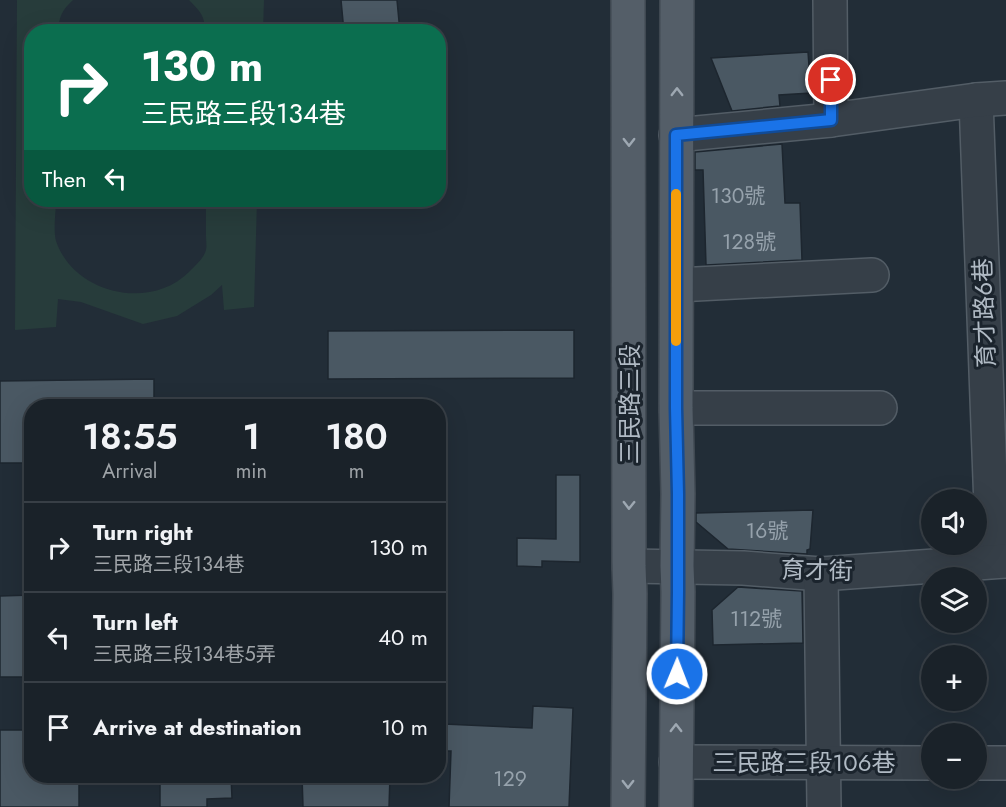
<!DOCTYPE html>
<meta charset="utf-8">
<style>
body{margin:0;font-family:Jost,"Noto Sans TC",sans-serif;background:#232a31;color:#f1f3f6;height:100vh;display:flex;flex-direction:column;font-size:22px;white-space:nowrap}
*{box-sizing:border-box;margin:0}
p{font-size:20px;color:#9fa4a8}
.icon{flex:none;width:33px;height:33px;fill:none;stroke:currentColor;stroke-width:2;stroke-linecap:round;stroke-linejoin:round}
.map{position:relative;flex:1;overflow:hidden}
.sheet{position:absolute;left:24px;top:399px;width:422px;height:384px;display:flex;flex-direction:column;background:#1a2229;border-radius:24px;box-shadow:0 6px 24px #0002,0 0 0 2px #383f46}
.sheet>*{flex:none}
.guide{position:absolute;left:24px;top:24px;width:422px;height:183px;border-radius:24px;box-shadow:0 6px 24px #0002,0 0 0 2px #383f46;background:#0b6e4f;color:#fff;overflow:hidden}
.tools{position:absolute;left:921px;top:489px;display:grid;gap:12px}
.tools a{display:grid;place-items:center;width:66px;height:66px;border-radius:50%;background:#1a2229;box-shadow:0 6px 24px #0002,0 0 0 2px #383f46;font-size:30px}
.pin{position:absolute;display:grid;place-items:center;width:51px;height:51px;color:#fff;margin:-26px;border:3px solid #fff;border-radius:50%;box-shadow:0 2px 6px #0007}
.me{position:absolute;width:66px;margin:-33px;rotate:1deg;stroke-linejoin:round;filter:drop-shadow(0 0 4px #0008)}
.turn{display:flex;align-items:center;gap:21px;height:126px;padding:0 18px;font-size:27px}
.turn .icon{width:78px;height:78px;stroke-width:2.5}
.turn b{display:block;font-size:42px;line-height:51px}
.then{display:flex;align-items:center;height:57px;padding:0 18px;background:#0003;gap:12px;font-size:22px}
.eta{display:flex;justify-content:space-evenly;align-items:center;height:102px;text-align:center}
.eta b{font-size:36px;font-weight:600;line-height:42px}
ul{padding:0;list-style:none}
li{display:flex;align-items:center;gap:18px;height:90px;padding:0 18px;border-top:2px solid #383f46}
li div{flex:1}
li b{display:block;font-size:22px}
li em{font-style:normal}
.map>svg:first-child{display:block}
</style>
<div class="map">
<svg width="1006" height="807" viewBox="0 0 1006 807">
<rect width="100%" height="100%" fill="#222d37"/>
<g fill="#273c3b">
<path d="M17,0H73C62,10 59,17 58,31L32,32V200H56C56,211 53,230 56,241C74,294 150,311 189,272C195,266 204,258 206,250C207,246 206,240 206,236C206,224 206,212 206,200H257L254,307L224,310L222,285L211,295L177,316L143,324L81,302L58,299L56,327L15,330Z"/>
<path d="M189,0H264L263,31H205C205,16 200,11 189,0Z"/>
</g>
<g fill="#4a5863" stroke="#1d262f" stroke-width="1.5">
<polygon points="341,0 397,0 400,32 344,32"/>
<polygon points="808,52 811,93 779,95 780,106 732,111 711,58"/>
<polygon points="782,144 785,203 800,203 802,260 706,265 703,170 695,170 695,152"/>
<polygon points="574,330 574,378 328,379 328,331"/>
<polygon points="154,379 154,406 32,406 32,463 0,463 0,381"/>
<polygon points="556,475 580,475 580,562 542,561 542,567 517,566 517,538 556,539"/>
<polygon points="813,510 810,549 807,550 807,554 728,549 696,522 696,513"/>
<polygon points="738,587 802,591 803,643 713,645 712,610"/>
<polygon points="32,595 32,677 0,677 0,596"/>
<polygon points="533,706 573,708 569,807 449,807 451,751 443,751 444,724 532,728"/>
<polygon points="0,730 32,730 32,776 79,776 79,807 0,807"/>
<polygon points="160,776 231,776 232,798 207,799 207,807 160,807"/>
<polygon points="302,776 390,776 389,807 303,807"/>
</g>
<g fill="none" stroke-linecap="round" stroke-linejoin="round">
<g stroke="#535d66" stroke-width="36">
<g id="minor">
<polyline points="830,0 831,120"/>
<polyline points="976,100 993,561"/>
<polyline points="676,135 831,120 976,100 1006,98"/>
<polyline points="677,285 872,275"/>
<polyline points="676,408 880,408"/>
<polyline points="629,566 743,568 821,574 1006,561"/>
<polyline points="821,574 824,807"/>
<polyline points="676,762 932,763"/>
<polyline points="976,763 1006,763"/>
</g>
</g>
<g stroke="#3f4851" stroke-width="36">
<g id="major">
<polyline points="628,807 630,594 629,566 628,0"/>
<polyline points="676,807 678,592 677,566 678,494 676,408 677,0"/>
</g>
</g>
<use href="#minor" stroke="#363f48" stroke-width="33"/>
<use href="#major" stroke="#545e68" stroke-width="33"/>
</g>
<defs><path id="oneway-chevron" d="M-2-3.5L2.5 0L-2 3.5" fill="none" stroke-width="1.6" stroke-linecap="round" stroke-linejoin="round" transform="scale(1.5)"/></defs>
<g stroke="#9ea8b2">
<use href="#oneway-chevron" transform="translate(677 92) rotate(-90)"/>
<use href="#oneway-chevron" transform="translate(629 142) rotate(90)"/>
<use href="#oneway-chevron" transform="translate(629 505) rotate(91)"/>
<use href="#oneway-chevron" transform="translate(676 728) rotate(-90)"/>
<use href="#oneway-chevron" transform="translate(628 784) rotate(90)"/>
</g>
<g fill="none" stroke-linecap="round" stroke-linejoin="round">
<g stroke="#114b97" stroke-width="15">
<polyline id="route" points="677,674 678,592 678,494 676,408 676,135 831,120 831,80"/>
</g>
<use href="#route" stroke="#1a73e8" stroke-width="10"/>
<polyline stroke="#f59e0b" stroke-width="10" points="676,341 676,194"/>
</g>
<g text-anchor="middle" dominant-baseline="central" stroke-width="6" stroke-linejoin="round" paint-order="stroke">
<g font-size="21" fill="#96a2ac">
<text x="738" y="196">130號</text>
<text x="749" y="242">128號</text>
<text x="767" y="531">16號</text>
<text x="756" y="619">112號</text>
<text x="510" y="779">129</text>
</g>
<g font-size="24" fill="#b0bac4" stroke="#1b242d">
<text transform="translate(984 313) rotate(-92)">育才路6巷</text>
<text transform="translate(629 404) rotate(-90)">三民路三段</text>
<text transform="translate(817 570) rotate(1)">育才街</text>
<text x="804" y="762">三民路三段106巷</text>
</g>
</g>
</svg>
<div class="tools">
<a><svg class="icon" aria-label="sound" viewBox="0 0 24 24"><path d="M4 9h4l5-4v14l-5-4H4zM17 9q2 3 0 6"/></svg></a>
<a><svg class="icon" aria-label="layers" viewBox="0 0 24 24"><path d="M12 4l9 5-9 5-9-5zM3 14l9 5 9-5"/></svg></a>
<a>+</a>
<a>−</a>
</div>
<div class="pin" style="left:831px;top:80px;background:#d93025"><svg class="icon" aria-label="arrive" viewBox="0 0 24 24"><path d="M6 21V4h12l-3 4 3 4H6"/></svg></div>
<svg class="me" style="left:677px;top:674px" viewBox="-20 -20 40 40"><circle r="17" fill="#1a73e8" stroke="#fff" stroke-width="3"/><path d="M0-11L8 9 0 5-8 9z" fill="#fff"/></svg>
<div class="guide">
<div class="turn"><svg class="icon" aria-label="right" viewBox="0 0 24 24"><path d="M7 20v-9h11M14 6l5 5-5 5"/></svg><div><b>130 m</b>三民路三段134巷</div></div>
<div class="then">Then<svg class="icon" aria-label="left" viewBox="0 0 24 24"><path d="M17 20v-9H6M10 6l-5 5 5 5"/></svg></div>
</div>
<section class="sheet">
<div class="eta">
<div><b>18:55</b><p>Arrival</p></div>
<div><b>1</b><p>min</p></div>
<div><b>180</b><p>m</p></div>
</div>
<ul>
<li><svg class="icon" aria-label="right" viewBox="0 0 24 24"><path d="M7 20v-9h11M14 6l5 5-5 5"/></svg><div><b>Turn right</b><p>三民路三段134巷</p></div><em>130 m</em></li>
<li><svg class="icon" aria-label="left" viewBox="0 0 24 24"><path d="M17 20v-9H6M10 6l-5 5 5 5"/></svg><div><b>Turn left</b><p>三民路三段134巷5弄</p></div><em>40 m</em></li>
<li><svg class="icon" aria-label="arrive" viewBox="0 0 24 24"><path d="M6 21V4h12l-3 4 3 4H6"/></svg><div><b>Arrive at destination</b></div><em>10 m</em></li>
</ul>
</section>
</div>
